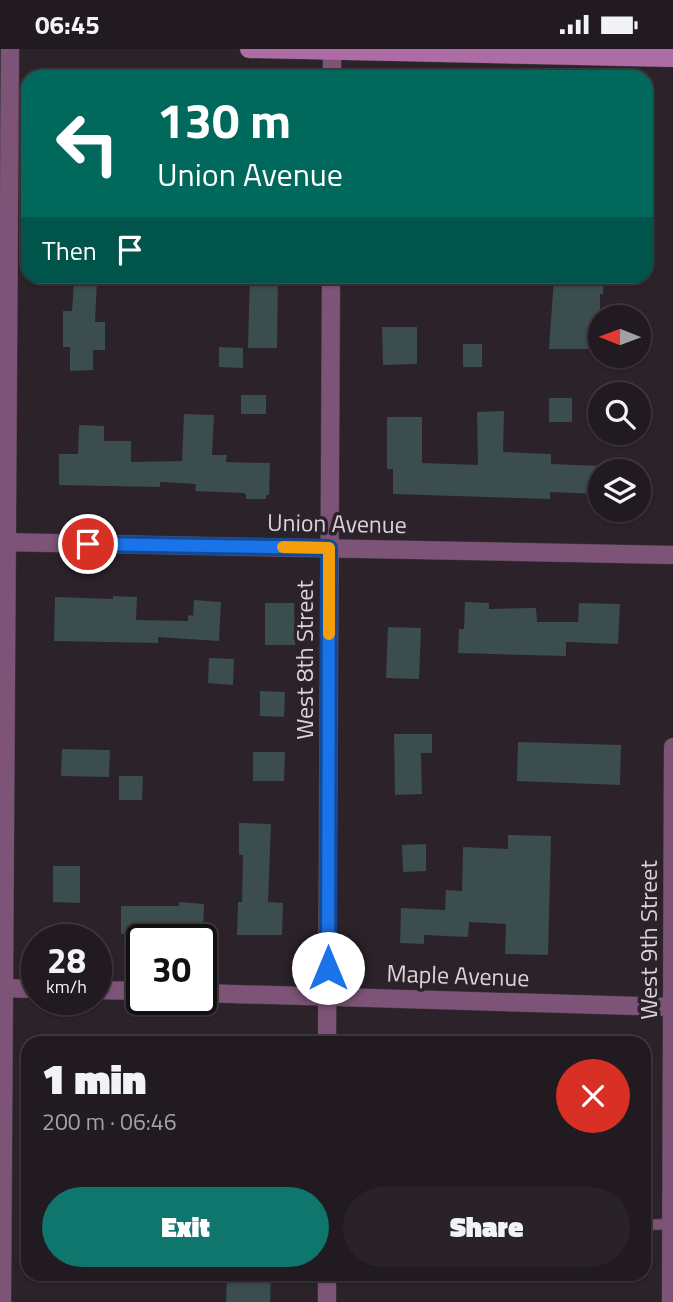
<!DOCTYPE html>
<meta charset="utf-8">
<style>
body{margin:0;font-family:"Titillium Web",sans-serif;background:#292329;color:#f1f3f6;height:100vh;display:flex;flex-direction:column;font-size:26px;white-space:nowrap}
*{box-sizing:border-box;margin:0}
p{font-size:23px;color:#a2a1a5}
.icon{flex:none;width:38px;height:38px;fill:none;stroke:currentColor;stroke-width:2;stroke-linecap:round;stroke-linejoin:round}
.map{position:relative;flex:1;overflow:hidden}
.side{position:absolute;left:21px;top:987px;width:630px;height:245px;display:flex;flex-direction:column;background:#211a20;border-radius:21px;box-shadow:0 2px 5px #0004,0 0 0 2px #3e383e}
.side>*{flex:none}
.guide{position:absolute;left:21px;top:21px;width:632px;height:214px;border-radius:21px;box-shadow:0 2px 5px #0004,0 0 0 2px #3e383e;background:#00695c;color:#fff;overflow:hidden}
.needle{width:46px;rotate:271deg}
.controls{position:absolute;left:588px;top:256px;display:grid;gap:14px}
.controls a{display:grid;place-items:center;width:63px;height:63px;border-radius:50%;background:#211a20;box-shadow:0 2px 5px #0004,0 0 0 2px #3e383e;font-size:35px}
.speed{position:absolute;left:21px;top:875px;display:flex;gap:14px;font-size:35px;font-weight:700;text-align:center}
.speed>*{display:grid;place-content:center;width:91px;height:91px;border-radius:50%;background:#211a20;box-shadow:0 2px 5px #0004,0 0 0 2px #3e383e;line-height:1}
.speed small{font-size:18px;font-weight:400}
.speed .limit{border:4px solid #111;border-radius:10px;background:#fff;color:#111}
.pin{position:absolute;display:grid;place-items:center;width:60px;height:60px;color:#fff;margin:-30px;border:4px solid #fff;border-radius:50%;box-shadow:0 2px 7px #0007}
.me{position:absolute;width:77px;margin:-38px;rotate:0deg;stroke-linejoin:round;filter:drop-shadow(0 0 5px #0008)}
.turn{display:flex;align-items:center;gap:24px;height:147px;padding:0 21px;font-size:32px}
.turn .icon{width:91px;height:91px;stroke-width:2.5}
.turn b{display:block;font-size:49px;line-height:60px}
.then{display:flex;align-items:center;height:66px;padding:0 21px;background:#0003;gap:14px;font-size:26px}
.round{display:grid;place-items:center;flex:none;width:74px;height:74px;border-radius:37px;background:#292329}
.overview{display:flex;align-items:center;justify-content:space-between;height:119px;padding:0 21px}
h1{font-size:42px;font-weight:800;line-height:52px}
.primary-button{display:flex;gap:14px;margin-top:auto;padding:14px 21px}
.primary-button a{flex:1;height:80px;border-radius:42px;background:#0f766e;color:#fff;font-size:28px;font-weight:800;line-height:80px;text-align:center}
.primary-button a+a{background:#292329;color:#f1f3f6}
.status{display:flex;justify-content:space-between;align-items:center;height:49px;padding:0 35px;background:#211a20;direction:ltr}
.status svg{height:19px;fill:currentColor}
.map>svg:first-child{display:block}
</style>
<div class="status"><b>06:45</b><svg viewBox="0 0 49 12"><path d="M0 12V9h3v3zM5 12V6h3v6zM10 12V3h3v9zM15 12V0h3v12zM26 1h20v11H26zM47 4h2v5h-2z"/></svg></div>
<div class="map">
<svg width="673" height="1253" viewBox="0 0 673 1253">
<rect width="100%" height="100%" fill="#2c222a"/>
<g fill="#3b4d4e">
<polygon points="250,228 278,228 277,299 248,299"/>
<polygon points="554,228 604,228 603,245 600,245 600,300 549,300"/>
<polygon points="74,232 97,233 95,273 105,273 105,301 93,301 93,321 70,322 70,298 63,298 63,262 72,262"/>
<polygon points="382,278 417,278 417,315 383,316"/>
<rect x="463" y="295" width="19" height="23"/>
<polygon points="219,298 243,299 243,319 219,318"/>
<rect x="241" y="346" width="25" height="19"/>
<rect x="549" y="349" width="23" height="24"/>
<polygon points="504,362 503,403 551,405 551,415 600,417 600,445 550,443 550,450 393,445 393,420 387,420 387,368 422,368 422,414 478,416 477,363"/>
<polygon points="184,365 214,366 212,406 227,406 226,413 270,414 269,446 266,446 266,450 246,450 246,445 243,444 195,442 196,435 160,433 160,438 59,436 59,405 78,405 79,376 104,377 104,392 131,392 131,413 182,412"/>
<polygon points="113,547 137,548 136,571 188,572 188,566 193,567 194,551 221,553 219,592 158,588 158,594 54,592 55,548 113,550"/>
<polygon points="465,553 489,554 489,560 536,559 537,573 578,573 579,554 620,555 618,595 566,593 566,607 458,604 459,580 464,580"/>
<polygon points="265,554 294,554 295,596 265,596"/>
<polygon points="388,578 421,579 419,630 386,629"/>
<polygon points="209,609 234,610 233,636 208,634"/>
<polygon points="260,642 285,643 284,668 260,667"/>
<polygon points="394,685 432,685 432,704 421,704 422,745 395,746"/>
<polygon points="518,693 621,696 620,736 517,732"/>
<polygon points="62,700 110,701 109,728 61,727"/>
<polygon points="253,703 285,703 284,732 253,732"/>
<polygon points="119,727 143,727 142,751 119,751"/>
<polygon points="239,774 271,775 268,853 283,854 282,886 237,886 238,853 242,853 243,806 239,806"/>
<polygon points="508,786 551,787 548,906 505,905 506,875 469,873 468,888 424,886 424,895 400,894 401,859 445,861 446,841 462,842 463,798 508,800"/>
<polygon points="426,795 426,822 403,823 402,796"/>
<polygon points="53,817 80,817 80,854 53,853"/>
<polygon points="179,853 204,855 203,881 158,878 158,885 121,885 121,857 179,857"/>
<polygon points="227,1225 271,1225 270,1253 226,1253"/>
</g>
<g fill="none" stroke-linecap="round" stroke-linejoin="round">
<g stroke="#483e46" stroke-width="12">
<polyline id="lane" points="644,1176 671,1175"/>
</g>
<g stroke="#483e46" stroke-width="19">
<g id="street">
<polyline points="332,28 332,2"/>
<polyline points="0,493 673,506"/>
<polyline points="0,939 37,940"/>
<polyline points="96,941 142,942"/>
<polyline points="201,944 672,958"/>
<polyline points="327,994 331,228"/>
<polyline points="2,1253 10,0"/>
<polyline points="327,1253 327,1225"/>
<polyline points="671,1253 673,698"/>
</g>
</g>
<g stroke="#483e46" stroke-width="19">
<polyline id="secondary" points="249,0 673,9"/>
</g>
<use href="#lane" stroke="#7d5477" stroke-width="10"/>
<use href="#street" stroke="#7d5477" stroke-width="18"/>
<use href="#secondary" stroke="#ae6ca5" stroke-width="18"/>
</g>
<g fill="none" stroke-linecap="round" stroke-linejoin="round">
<g stroke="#114b97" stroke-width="18">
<polyline id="route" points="88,495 329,499 328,919"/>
</g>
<use href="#route" stroke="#1a73e8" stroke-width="12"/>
<polyline stroke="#f59e0b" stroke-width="12" points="283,498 329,499 329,585"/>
</g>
<g text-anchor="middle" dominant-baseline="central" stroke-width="7" stroke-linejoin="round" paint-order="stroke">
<g font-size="24" fill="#dad3d8" stroke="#2c222a">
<text transform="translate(337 474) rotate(1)">Union Avenue</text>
<text transform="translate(304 611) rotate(-90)">West 8th Street</text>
<text transform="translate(648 891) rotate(-90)">West 9th Street</text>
<text transform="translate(458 926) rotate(2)">Maple Avenue</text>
</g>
</g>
</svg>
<div class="controls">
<a><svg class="needle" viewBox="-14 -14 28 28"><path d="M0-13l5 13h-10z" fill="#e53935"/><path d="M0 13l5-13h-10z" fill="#a2a1a5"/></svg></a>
<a><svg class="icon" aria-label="search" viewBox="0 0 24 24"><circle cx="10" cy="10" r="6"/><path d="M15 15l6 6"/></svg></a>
<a><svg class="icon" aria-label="layers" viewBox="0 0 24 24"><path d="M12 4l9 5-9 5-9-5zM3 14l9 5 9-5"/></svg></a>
</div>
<div class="speed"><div>28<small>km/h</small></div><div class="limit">30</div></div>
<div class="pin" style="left:88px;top:495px;background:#d93025"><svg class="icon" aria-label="arrive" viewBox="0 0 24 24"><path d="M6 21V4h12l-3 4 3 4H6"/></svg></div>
<svg class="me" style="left:328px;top:919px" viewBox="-20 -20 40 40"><circle r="19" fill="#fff"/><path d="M0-13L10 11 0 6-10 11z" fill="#1a73e8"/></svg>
<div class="guide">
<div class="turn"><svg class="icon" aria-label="left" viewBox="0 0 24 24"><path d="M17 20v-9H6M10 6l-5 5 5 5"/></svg><div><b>130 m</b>Union Avenue</div></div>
<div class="then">Then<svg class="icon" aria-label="arrive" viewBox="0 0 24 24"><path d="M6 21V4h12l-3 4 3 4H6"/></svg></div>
</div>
<section class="side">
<div class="overview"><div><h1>1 min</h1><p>200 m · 06:46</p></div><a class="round" style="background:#d93025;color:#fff"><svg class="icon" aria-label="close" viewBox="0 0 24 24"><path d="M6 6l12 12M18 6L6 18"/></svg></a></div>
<div class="primary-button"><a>Exit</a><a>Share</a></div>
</section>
</div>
